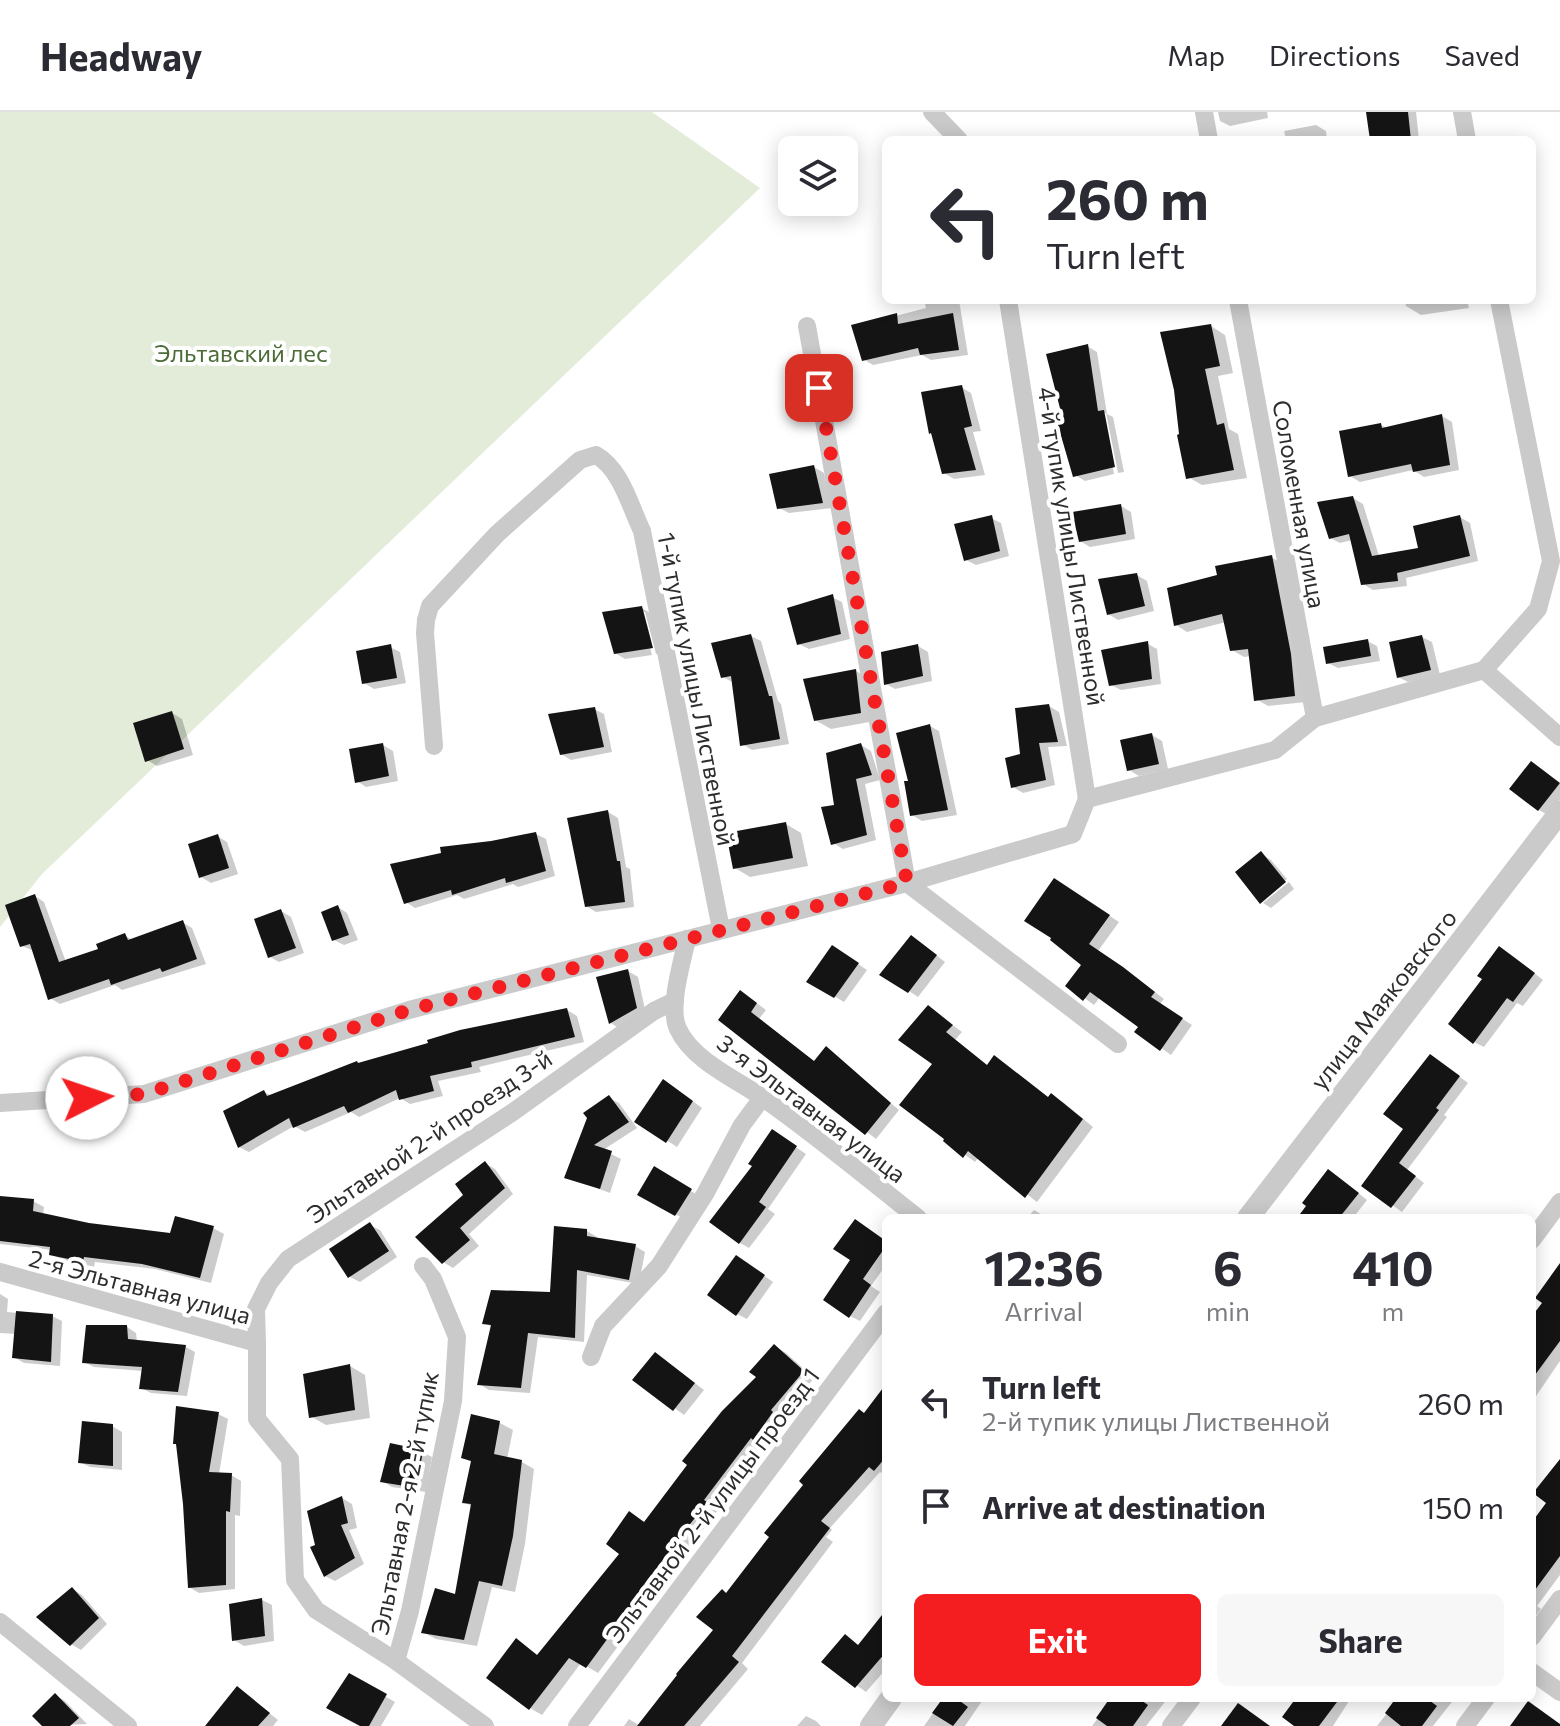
<!DOCTYPE html>
<meta charset="utf-8">
<style>
body{margin:0;font-family:Commissioner,sans-serif;background:#f7f7f7;color:#2b2b33;height:100vh;display:flex;flex-direction:column;font-size:30px;white-space:nowrap}
*{box-sizing:border-box;margin:0}
p{font-size:26px;color:#7c7c81}
.icon{flex:none;width:44px;height:44px;fill:none;stroke:currentColor;stroke-width:2;stroke-linecap:round;stroke-linejoin:round}
.map{position:relative;flex:1;overflow:hidden}
.details{position:absolute;left:882px;top:1102px;width:654px;height:488px;display:flex;flex-direction:column;background:#fff;border-radius:12px;box-shadow:0 4px 20px #0003}
.details>*{flex:none}
.top-card{position:absolute;left:882px;top:24px;width:654px;height:168px;border-radius:12px;box-shadow:0 4px 20px #0003;background:#fff;color:#2b2b33;overflow:hidden}
.controls{position:absolute;left:778px;top:24px;display:grid;gap:16px}
.controls a{display:grid;place-items:center;width:80px;height:80px;border-radius:12px;background:#fff;box-shadow:0 4px 20px #0003;font-size:40px}
.pin{position:absolute;display:grid;place-items:center;width:68px;height:68px;color:#fff;margin:-34px;border-radius:16px;box-shadow:0 4px 12px #0006}
.me{position:absolute;width:88px;margin:-44px;rotate:86deg;stroke-linejoin:round;filter:drop-shadow(0 0 6px #0008)}
.turn{display:flex;align-items:center;gap:28px;height:168px;padding:0 32px;font-size:36px}
.turn .icon{width:104px;height:104px;stroke-width:2.5}
.turn b{display:block;font-size:56px;line-height:68px}
.eta{display:flex;justify-content:space-evenly;align-items:center;height:136px;text-align:center}
.eta b{font-size:48px;font-weight:700;line-height:56px}
.primary-button{display:flex;gap:16px;margin-top:auto;padding:16px 32px}
.primary-button a{flex:1;height:92px;border-radius:12px;background:#f41e21;color:#fff;font-size:32px;font-weight:700;line-height:92px;text-align:center}
.primary-button a+a{background:#f7f7f7;color:#2b2b33}
ul{padding:0;list-style:none}
li{display:flex;align-items:center;gap:24px;height:104px;padding:0 32px}
li div{flex:1}
li b{display:block;font-size:30px}
li em{font-style:normal}
header{display:flex;align-items:center;gap:48px;box-sizing:border-box;height:112px;padding:0 40px;background:#fff;border-bottom:2px solid #e1e1e2}
header strong{font-size:38px}
nav{display:flex;gap:44px;margin-inline-start:auto;font-size:28px}
.map>svg:first-child{display:block}
</style>
<header>
<strong>Headway</strong>
<nav><a>Map</a><a>Directions</a><a>Saved</a></nav>
</header>
<div class="map">
<svg width="1560" height="1614" viewBox="0 0 1560 1614">
<rect width="100%" height="100%" fill="#fff"/>
<polygon fill="#e2ecd9" points="0,0 652,0 760,76 42,762 0,815"/>
<g fill="#0003">
<polygon points="1218,0 1267,0 1268,6 1230,14 1220,9"/>
<polygon points="1368,0 1416,0 1419,28 1372,28"/>
<polygon points="1316,13 1326,19 1327,28 1286,28 1284,19"/>
<polygon points="924,188 959,188 968,243 931,248 922,243 873,253 863,247 853,215 926,196"/>
<polygon points="1405,188 1467,188 1469,196 1421,203 1406,194"/>
<polygon points="1211,214 1225,223 1233,261 1218,264 1229,317 1238,322 1247,366 1202,373 1188,365"/>
<polygon points="1087,234 1097,240 1107,302 1113,305 1124,360 1118,361 1106,301 1102,301 1114,362 1085,369 1075,363"/>
<polygon points="961,275 971,281 981,319 973,320 985,363 954,367 944,361"/>
<polygon points="1442,304 1452,310 1459,358 1424,365 1413,358 1360,370 1350,364 1381,313 1388,317"/>
<polygon points="814,355 824,361 832,396 789,401 779,396"/>
<polygon points="1353,386 1363,392 1379,444 1420,438 1460,405 1470,411 1478,449 1406,466 1407,474 1373,478 1363,472 1352,428 1340,431 1330,426"/>
<polygon points="1121,394 1131,400 1135,427 1090,435 1080,429"/>
<polygon points="991,406 1001,411 1009,444 976,453 966,448"/>
<polygon points="1271,445 1283,452 1306,590 1268,594 1256,587 1251,544 1244,545 1232,538 1226,510 1187,520 1176,513 1219,465"/>
<polygon points="1137,463 1147,469 1154,499 1118,508 1108,502"/>
<polygon points="832,485 842,490 850,527 809,537 799,532"/>
<polygon points="641,496 651,501 662,541 656,542 645,500 641,500 652,543 625,547 615,541"/>
<polygon points="751,524 761,529 778,589 781,592 789,632 752,638 742,632 734,571 723,565"/>
<polygon points="1422,525 1432,530 1440,563 1408,570 1398,565"/>
<polygon points="1367,529 1377,534 1380,549 1338,556 1328,551"/>
<polygon points="1148,532 1157,537 1161,572 1121,578 1111,573"/>
<polygon points="918,534 928,540 932,569 895,577 886,572"/>
<polygon points="390,535 400,540 406,571 374,577 364,571"/>
<polygon points="856,559 871,568 875,609 831,617 815,608"/>
<polygon points="1049,594 1059,600 1067,634 1048,635 1055,673 1023,681 1013,675 1022,644"/>
<polygon points="594,597 604,602 612,640 571,648 561,642"/>
<polygon points="172,601 182,607 193,643 157,654 147,648"/>
<polygon points="930,614 939,619 957,703 922,709 912,703 910,670"/>
<polygon points="1152,623 1162,629 1168,657 1139,664 1129,658"/>
<polygon points="383,633 393,639 398,669 366,675 357,669"/>
<polygon points="861,633 871,639 880,668 865,672 876,728 843,737 833,731 836,694"/>
<polygon points="1541,657 1560,672 1560,688 1548,703 1539,698"/>
<polygon points="608,700 618,706 626,755 630,757 634,795 596,800 586,794"/>
<polygon points="786,712 801,721 808,754 750,765 735,756"/>
<polygon points="536,722 546,727 555,764 518,775 513,772 464,787 457,783 415,796 406,790 492,731"/>
<polygon points="217,724 227,730 238,762 211,771 201,765"/>
<polygon points="1261,742 1271,748 1287,767 1261,788"/>
<polygon points="1289,770 1294,777 1271,796 1263,791"/>
<polygon points="1064,774 1119,810 1098,839 1133,863 1164,887 1160,892 1192,913 1171,943 1137,919 1141,914 1100,885 1094,893 1068,874 1084,853"/>
<polygon points="35,784 44,790 66,850 101,838 125,824 133,828 182,810 192,816 206,852 122,878 115,873 60,892 50,886 34,839 22,834"/>
<polygon points="338,795 347,801 358,828 344,833 334,828"/>
<polygon points="281,799 291,805 304,841 279,850 270,845"/>
<polygon points="921,831 945,850 918,885 909,879"/>
<polygon points="842,841 867,858 844,890 809,869"/>
<polygon points="1510,842 1543,868 1523,894 1517,891 1484,935 1474,930 1484,866"/>
<polygon points="628,859 638,865 646,902 620,917 611,911 599,867"/>
<polygon points="750,886 766,898 759,907 815,950 826,937 899,998 876,1027 721,907"/>
<polygon points="928,895 962,920 955,928 988,954 1050,987 1052,984 1063,990 1093,1015 1037,1090 979,1045 975,1050 946,1029"/>
<polygon points="567,898 577,904 584,930 479,955 481,960 438,969 443,984 410,992 400,986 359,1005 351,1000 305,1020 294,1014 249,1040 239,1035 264,980 272,984 360,953"/>
<polygon points="1440,950 1468,971 1444,1003 1447,1005 1407,1058 1424,1071 1402,1100 1364,1073 1406,1017"/>
<polygon points="673,975 702,996 677,1035 637,1009"/>
<polygon points="609,986 619,991 637,1016 603,1038 621,1047 610,1081 567,1065"/>
<polygon points="782,1026 806,1042 768,1097 775,1102 749,1136 740,1131 755,1053"/>
<polygon points="485,1051 495,1057 513,1082 469,1122 479,1134 453,1156 443,1150 466,1083"/>
<polygon points="654,1057 701,1085 686,1108 640,1083"/>
<polygon points="1338,1065 1367,1088 1353,1106 1300,1106"/>
<polygon points="0,1086 33,1089 44,1095 43,1103 89,1113 171,1124 213,1116 224,1122 211,1171 155,1157 95,1150 94,1155 62,1148 51,1142 52,1138 0,1132"/>
<polygon points="1034,1098 1044,1104 1047,1106 1027,1106"/>
<polygon points="370,1113 380,1118 397,1145 360,1170 350,1165"/>
<polygon points="587,1119 597,1125 596,1127 635,1134 645,1140 639,1172 587,1163 584,1230 538,1225 530,1281 489,1278 479,1272 492,1215 485,1211 552,1182"/>
<polygon points="886,1130 886,1153 871,1174 880,1180 860,1209 850,1204 852,1148"/>
<polygon points="746,1151 773,1170 747,1207 737,1202"/>
<polygon points="1560,1154 1560,1249 1532,1290 1532,1208 1544,1190"/>
<polygon points="0,1182 8,1187 7,1200 52,1204 62,1209 60,1254 24,1251 14,1245 16,1222 0,1221"/>
<polygon points="127,1215 136,1221 137,1230 186,1235 195,1240 187,1284 151,1281 141,1276 143,1259 94,1255 84,1250"/>
<polygon points="774,1234 786,1241 814,1266 781,1306 784,1308 766,1333 763,1331 714,1396 718,1398 649,1487 652,1489 598,1561 581,1551 542,1603 530,1596 516,1528 539,1544 622,1441 630,1401 646,1411 759,1264"/>
<polygon points="656,1242 704,1278 684,1303 635,1267"/>
<polygon points="350,1254 365,1263 370,1306 326,1313 310,1304"/>
<polygon points="886,1275 886,1363 880,1360 830,1416 832,1418 826,1425 833,1430 742,1551 748,1557 700,1614 624,1614 629,1607 640,1614 716,1518 728,1483"/>
<polygon points="218,1302 228,1307 219,1362 231,1363 241,1369 240,1404 235,1403 235,1477 199,1481 189,1475"/>
<polygon points="473,1304 500,1311 513,1318 507,1347 522,1350 534,1357 525,1432 515,1480 492,1475 477,1534 436,1527 423,1520 457,1484 473,1395 464,1390 473,1351 463,1345"/>
<polygon points="112,1314 122,1320 122,1358 90,1355 80,1350"/>
<polygon points="422,1340 432,1345 426,1380 392,1375 382,1369"/>
<polygon points="1560,1354 1560,1463 1537,1494 1541,1497 1532,1509 1532,1414 1549,1391"/>
<polygon points="342,1386 352,1392 357,1416 349,1418 364,1452 335,1469 325,1464 318,1434"/>
<polygon points="72,1477 82,1483 107,1512 81,1538 71,1532"/>
<polygon points="262,1488 272,1493 274,1529 244,1534 234,1528"/>
<polygon points="886,1501 886,1557 866,1580 824,1550 846,1525 859,1534"/>
<polygon points="350,1564 395,1590 381,1614 363,1614"/>
<polygon points="55,1583 65,1589 87,1612 45,1614"/>
<polygon points="247,1583 278,1608 273,1614 214,1614"/>
<polygon points="944,1586 984,1586 965,1614 924,1614"/>
<polygon points="1113,1586 1168,1586 1146,1614 1092,1614"/>
<polygon points="1298,1586 1351,1586 1333,1614 1297,1614"/>
<polygon points="1399,1586 1455,1586 1433,1614 1377,1614"/>
<polygon points="806,1604 816,1609 821,1614 797,1614"/>
</g>
<g fill="#141414">
<polygon points="1366,0 1408,0 1411,28 1370,28"/>
<polygon points="897,201 898,212 953,201 959,238 920,243 918,236 862,249 851,213"/>
<polygon points="1211,212 1220,254 1205,257 1217,313 1224,311 1234,358 1186,367 1177,323 1179,322 1174,278 1160,220"/>
<polygon points="1088,232 1098,299 1104,298 1115,355 1073,365 1057,310 1063,308 1046,242"/>
<polygon points="962,273 972,314 964,316 976,358 942,362 931,321 929,322 921,280"/>
<polygon points="1442,302 1450,353 1413,360 1411,352 1348,365 1339,319 1381,311 1382,316"/>
<polygon points="814,353 823,391 777,397 769,362"/>
<polygon points="1353,384 1372,444 1418,436 1413,414 1460,403 1470,444 1397,461 1398,469 1361,473 1349,422 1329,427 1317,390"/>
<polygon points="1121,392 1126,422 1079,430 1072,400"/>
<polygon points="992,403 1000,439 964,449 954,412"/>
<polygon points="1272,443 1291,542 1295,584 1254,589 1248,537 1230,539 1222,502 1174,514 1167,476 1217,463 1215,454"/>
<polygon points="1137,461 1145,494 1107,503 1098,467"/>
<polygon points="833,482 841,522 797,533 787,496"/>
<polygon points="642,494 653,536 614,542 602,500"/>
<polygon points="751,522 769,584 772,584 780,627 740,634 731,564 721,566 711,531"/>
<polygon points="1422,523 1431,558 1397,566 1389,530"/>
<polygon points="1368,527 1371,544 1326,552 1323,535"/>
<polygon points="1148,529 1152,567 1109,574 1101,538"/>
<polygon points="391,532 397,566 362,572 356,539"/>
<polygon points="918,532 923,564 884,573 881,540"/>
<polygon points="856,557 861,601 814,609 803,567"/>
<polygon points="1049,592 1058,630 1039,631 1046,668 1011,676 1005,646 1020,642 1015,596"/>
<polygon points="595,595 604,635 560,643 548,602"/>
<polygon points="172,599 184,637 145,650 133,611"/>
<polygon points="930,612 948,698 910,704 904,669 908,669 896,621"/>
<polygon points="1152,621 1159,652 1127,659 1120,628"/>
<polygon points="383,631 389,664 355,671 349,637"/>
<polygon points="861,631 872,663 856,667 867,723 831,733 821,695 834,693 826,641"/>
<polygon points="1531,649 1560,671 1538,699 1509,677"/>
<polygon points="608,698 617,749 620,749 625,790 585,795 567,706"/>
<polygon points="786,710 793,746 733,757 726,721"/>
<polygon points="536,720 546,759 506,771 505,766 452,783 451,778 404,792 390,752 441,741 440,735 491,729"/>
<polygon points="218,722 229,756 199,766 188,732"/>
<polygon points="1261,739 1286,770 1260,792 1235,760"/>
<polygon points="1054,766 1110,803 1089,832 1123,855 1155,880 1151,885 1183,906 1160,939 1134,920 1138,915 1090,880 1083,889 1065,874 1081,853 1050,828 1051,826 1024,809"/>
<polygon points="35,782 59,850 98,837 96,832 125,821 128,828 183,808 197,847 162,860 160,856 111,873 109,867 48,888 30,832 20,835 5,793"/>
<polygon points="338,793 349,823 332,829 321,800"/>
<polygon points="281,797 296,836 268,846 254,807"/>
<polygon points="911,823 937,843 908,881 879,863"/>
<polygon points="832,833 859,851 834,886 806,870"/>
<polygon points="1499,834 1535,861 1513,890 1507,886 1473,932 1448,912 1482,867 1477,864"/>
<polygon points="628,857 637,896 609,912 596,865"/>
<polygon points="740,878 757,891 751,900 814,949 826,934 891,991 865,1023 718,908"/>
<polygon points="928,893 953,913 946,920 987,953 994,943 1048,985 1051,981 1083,1007 1025,1086 968,1039 963,1046 943,1029 944,1027 899,993 932,952 898,928"/>
<polygon points="567,896 575,925 471,950 472,955 430,964 434,979 399,988 396,978 348,1001 344,994 293,1016 289,1006 238,1036 223,999 264,978 267,984 357,949 358,951 428,931 427,928 460,918"/>
<polygon points="1430,942 1460,964 1436,996 1439,998 1399,1051 1416,1064 1391,1096 1361,1074 1403,1017 1383,1002"/>
<polygon points="663,967 693,989 666,1031 634,1010"/>
<polygon points="609,983 629,1010 594,1033 612,1039 600,1077 564,1066 587,1006 583,1001"/>
<polygon points="772,1017 797,1034 759,1090 766,1095 739,1132 709,1110 752,1054 748,1052"/>
<polygon points="485,1049 505,1076 460,1116 470,1128 442,1152 415,1125 463,1083 455,1072"/>
<polygon points="654,1054 692,1077 675,1104 637,1083"/>
<polygon points="1328,1057 1359,1081 1339,1106 1297,1106 1306,1094 1302,1091"/>
<polygon points="0,1084 34,1087 33,1099 89,1111 170,1121 175,1104 214,1114 200,1166 142,1152 84,1145 83,1150 49,1143 50,1135 0,1129"/>
<polygon points="855,1107 886,1129 886,1134 863,1167 871,1173 849,1206 823,1188 850,1148 833,1137"/>
<polygon points="370,1110 389,1139 348,1166 329,1137"/>
<polygon points="554,1114 587,1117 587,1124 636,1132 629,1168 577,1158 575,1226 528,1221 521,1276 477,1273 491,1213 482,1212 491,1178 550,1180"/>
<polygon points="736,1143 765,1163 736,1204 707,1183"/>
<polygon points="1560,1151 1560,1229 1532,1267 1532,1204 1542,1191 1535,1186"/>
<polygon points="16,1199 53,1202 51,1250 12,1246"/>
<polygon points="86,1213 127,1213 128,1227 186,1233 178,1280 139,1277 142,1255 82,1251"/>
<polygon points="774,1232 804,1259 771,1298 773,1300 753,1328 751,1326 704,1388 707,1390 639,1479 641,1481 586,1556 569,1546 529,1598 486,1566 516,1526 537,1543 619,1442 606,1432 629,1399 644,1410 687,1353 682,1349 722,1299 756,1265 749,1260"/>
<polygon points="655,1240 695,1271 673,1299 632,1268"/>
<polygon points="350,1252 355,1298 309,1306 303,1262"/>
<polygon points="886,1272 886,1345 874,1359 869,1355 821,1409 830,1416 732,1544 739,1550 684,1614 637,1614 677,1563 676,1562 713,1518 696,1505 722,1477 726,1481 769,1425 764,1421 803,1373 799,1369 859,1297 864,1301"/>
<polygon points="176,1294 219,1300 209,1360 232,1361 230,1400 226,1399 226,1473 188,1476 183,1392 176,1332 173,1332"/>
<polygon points="471,1302 500,1309 494,1342 522,1348 513,1424 502,1474 479,1469 464,1528 421,1521 435,1476 455,1482 471,1392 462,1391 471,1349 461,1346"/>
<polygon points="82,1309 113,1312 113,1354 78,1351"/>
<polygon points="390,1331 423,1338 417,1376 380,1370"/>
<polygon points="1560,1347 1560,1444 1532,1482 1532,1410 1546,1391 1533,1381"/>
<polygon points="342,1384 348,1411 341,1413 355,1446 324,1465 310,1435 315,1433 307,1399"/>
<polygon points="72,1475 99,1506 70,1534 36,1505"/>
<polygon points="262,1486 265,1524 232,1529 229,1492"/>
<polygon points="886,1498 886,1540 855,1576 821,1550 845,1522 858,1533"/>
<polygon points="349,1561 387,1582 369,1614 360,1614 326,1596"/>
<polygon points="237,1574 270,1601 258,1614 205,1614"/>
<polygon points="55,1581 79,1606 70,1614 42,1614 32,1604"/>
<polygon points="943,1586 956,1586 968,1595 953,1614 932,1601"/>
<polygon points="1110,1586 1138,1586 1148,1593 1133,1614 1107,1614 1096,1606"/>
<polygon points="1296,1586 1340,1586 1319,1614 1294,1614 1282,1605"/>
<polygon points="1396,1586 1426,1586 1437,1594 1422,1614 1401,1614 1385,1601"/>
<polygon points="1528,1589 1560,1612 1560,1614 1510,1614"/>
<polygon points="1238,1591 1270,1614 1221,1614"/>
</g>
<g fill="none" stroke-linecap="round" stroke-linejoin="round">
<g stroke="#cacaca" stroke-width="18">
<polyline points="932,0 959,28"/>
<polyline points="1204,0 1209,28"/>
<polyline points="1462,0 1467,28"/>
<polyline points="1008,188 1087,687"/>
<polyline points="1238,188 1315,606"/>
<polyline points="807,214 907,771 1118,932"/>
<polyline points="1484,558 1538,497 1551,449 1499,188"/>
<path d="M434,634L425,521L426,508L430,494L497,422L580,348L596,343C621,357 630,394 642,419L721,817"/>
<path d="M687,827C682,851 668,895 678,917C693,949 736,967 763,986C816,1023 867,1066 918,1106"/>
<polyline points="0,991 144,982 409,898 907,771 1073,722 1087,687 1275,638 1315,606 1484,558 1560,625"/>
<polyline points="1532,1128 1560,1090"/>
<polyline points="0,1160 257,1231 257,1307 290,1347 295,1468 316,1498 396,1549 485,1614"/>
<polyline points="257,1231 256,1197 269,1171 288,1147 513,1000 654,899 675,889"/>
<polyline points="591,1245 603,1214 659,1154 705,1082 742,1013 762,986"/>
<polyline points="0,1510 128,1614"/>
<polyline points="1532,1525 1560,1487"/>
<polyline points="396,1549 410,1499 453,1289 457,1225 433,1167 423,1154"/>
<polyline points="1532,1560 1560,1580"/>
<polyline points="577,1614 886,1201"/>
<polyline points="1171,1614 1192,1586"/>
<polyline points="1465,1614 1486,1586"/>
</g>
<g stroke="#cacaca" stroke-width="22">
<polyline points="1248,1106 1560,700"/>
<polyline points="871,1614 891,1586"/>
</g>
</g>
<g fill="none" stroke-linecap="round" stroke-linejoin="round">
<polyline stroke="#f41e21" stroke-width="14" stroke-dasharray="0 25.2" points="87,986 144,982 409,898 907,771 819,276"/>
</g>
<g text-anchor="middle" dominant-baseline="central" stroke-width="8" stroke-linejoin="round" paint-order="stroke">
<g font-size="24" fill="#4c6c37" stroke="#fff">
<text x="241" y="240">Эльтавский лес</text>
</g>
<g font-size="24" fill="#2d2d2d" stroke="#fff">
<text transform="translate(1300 392) rotate(80)">Соломенная улица</text>
<text transform="translate(1072 434) rotate(81)">4-й тупик улицы Лиственной</text>
<text transform="translate(697 577) rotate(79)">1-й тупик улицы Лиственной</text>
<text transform="translate(1383 887) rotate(-52)">улица Маяковского</text>
<text transform="translate(812 996) rotate(37)">3-я Эльтавная улица</text>
<text transform="translate(429 1024) rotate(-34)">Эльтавной 2-й проезд 3-й</text>
<text transform="translate(140 1174) rotate(15)">2-я Эльтавная улица</text>
<text transform="translate(404 1391) rotate(-79)">Эльтавная 2-я 2-й тупик</text>
<text transform="translate(712 1393) rotate(-53)">Эльтавной 2-й улицы проезд 1</text>
</g>
</g>
</svg>
<div class="controls">
<a><svg class="icon" aria-label="layers" viewBox="0 0 24 24"><path d="M12 4l9 5-9 5-9-5zM3 14l9 5 9-5"/></svg></a>
</div>
<div class="pin" style="left:819px;top:276px;background:#d93025"><svg class="icon" aria-label="arrive" viewBox="0 0 24 24"><path d="M6 21V4h12l-3 4 3 4H6"/></svg></div>
<svg class="me" style="left:87px;top:986px" viewBox="-20 -20 40 40"><circle r="19" fill="#fff"/><path d="M0-13L10 11 0 6-10 11z" fill="#f41e21"/></svg>
<div class="top-card">
<div class="turn"><svg class="icon" aria-label="left" viewBox="0 0 24 24"><path d="M17 20v-9H6M10 6l-5 5 5 5"/></svg><div><b>260 m</b>Turn left</div></div>
</div>
<section class="details">
<div class="eta">
<div><b>12:36</b><p>Arrival</p></div>
<div><b>6</b><p>min</p></div>
<div><b>410</b><p>m</p></div>
</div>
<ul>
<li><svg class="icon" aria-label="left" viewBox="0 0 24 24"><path d="M17 20v-9H6M10 6l-5 5 5 5"/></svg><div><b>Turn left</b><p>2-й тупик улицы Лиственной</p></div><em>260 m</em></li>
<li><svg class="icon" aria-label="arrive" viewBox="0 0 24 24"><path d="M6 21V4h12l-3 4 3 4H6"/></svg><div><b>Arrive at destination</b></div><em>150 m</em></li>
</ul>
<div class="primary-button"><a>Exit</a><a>Share</a></div>
</section>
</div>
